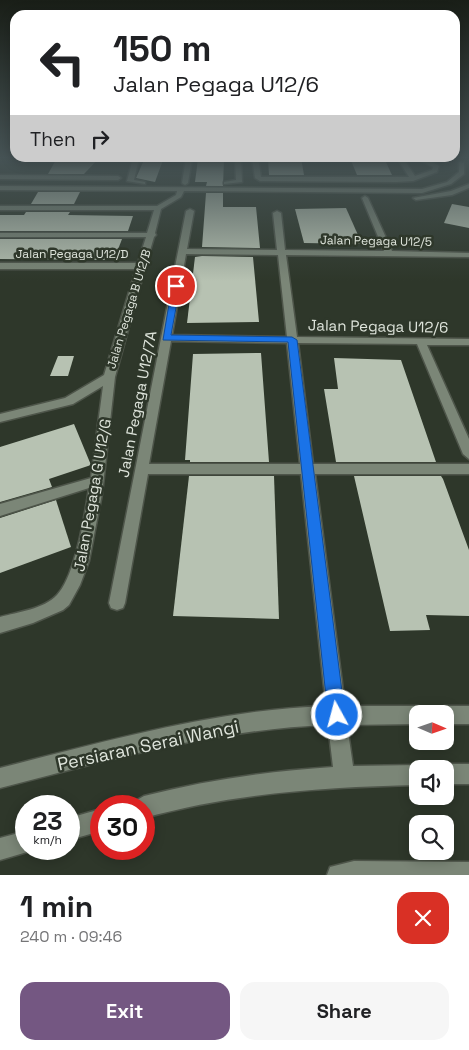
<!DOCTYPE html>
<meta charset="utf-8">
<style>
body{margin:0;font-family:"Space Grotesk",sans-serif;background:#f6f6f6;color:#202124;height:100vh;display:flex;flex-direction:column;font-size:19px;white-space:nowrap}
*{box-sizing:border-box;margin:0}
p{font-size:16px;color:#757577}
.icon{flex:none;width:28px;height:28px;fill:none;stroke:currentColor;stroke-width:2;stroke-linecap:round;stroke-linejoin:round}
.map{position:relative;height:875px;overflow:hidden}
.details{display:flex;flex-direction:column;background:#fff;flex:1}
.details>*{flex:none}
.banner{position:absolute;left:10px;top:10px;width:450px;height:152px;border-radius:15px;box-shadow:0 2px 12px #0003;background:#fff;color:#202124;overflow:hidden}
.needle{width:32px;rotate:92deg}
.tools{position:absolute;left:409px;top:705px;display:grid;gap:10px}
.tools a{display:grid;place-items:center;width:45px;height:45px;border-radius:10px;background:#fff;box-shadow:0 2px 12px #0003;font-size:25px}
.speed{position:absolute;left:15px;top:795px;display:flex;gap:10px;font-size:25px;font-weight:700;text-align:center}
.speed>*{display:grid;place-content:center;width:65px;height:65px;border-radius:50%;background:#fff;box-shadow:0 2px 12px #0003;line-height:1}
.speed small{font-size:12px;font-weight:400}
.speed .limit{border:8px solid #d22;background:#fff;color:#111}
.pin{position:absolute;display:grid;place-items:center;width:42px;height:42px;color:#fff;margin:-21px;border:2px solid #fff;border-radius:50%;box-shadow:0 1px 5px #0007}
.me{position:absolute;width:55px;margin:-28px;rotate:353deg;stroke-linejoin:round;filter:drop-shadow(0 0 4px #0008)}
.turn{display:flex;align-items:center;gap:18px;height:105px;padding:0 20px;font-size:22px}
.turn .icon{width:65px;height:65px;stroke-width:2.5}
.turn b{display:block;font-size:35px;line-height:42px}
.then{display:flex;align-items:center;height:48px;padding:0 20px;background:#0003;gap:10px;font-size:19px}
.round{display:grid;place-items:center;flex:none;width:52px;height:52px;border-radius:15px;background:#f6f6f6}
.headline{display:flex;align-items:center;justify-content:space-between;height:85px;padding:0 20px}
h1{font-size:30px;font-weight:600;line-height:38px}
.cta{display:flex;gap:10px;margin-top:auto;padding:10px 20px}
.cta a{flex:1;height:58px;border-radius:15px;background:#745782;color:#fff;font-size:20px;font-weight:600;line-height:58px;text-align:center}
.cta a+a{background:#f6f6f6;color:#202124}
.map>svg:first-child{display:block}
</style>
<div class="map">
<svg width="469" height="875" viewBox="0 0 469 875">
<rect width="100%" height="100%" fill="#2e372a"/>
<g fill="#b7c2b2">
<polygon points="57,158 99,158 84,174 48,174"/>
<polygon points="268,158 301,158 304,175 269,175"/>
<polygon points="350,158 384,158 392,175 357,175"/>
<polygon points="198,159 224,159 223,186 206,186 207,182 195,182"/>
<polygon points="144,160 163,160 155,182 136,178"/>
<polygon points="38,192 80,192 74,204 31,204"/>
<polygon points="206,193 223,193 223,207 256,207 260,248 202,247"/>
<polygon points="452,204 469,207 469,228 444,223"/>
<polygon points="346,208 362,244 304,243 295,209"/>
<polygon points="26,212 70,212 68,215 133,216 128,231 0,231 0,215 24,215"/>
<polygon points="0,239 122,239 114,260 0,259"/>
<polygon points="202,256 253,257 259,322 187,323 195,257"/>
<polygon points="261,353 269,462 190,462 190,460 185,460 193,354"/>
<polygon points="58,356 74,356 68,376 50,376"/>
<polygon points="334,358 401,360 436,462 336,462 324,389 338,389"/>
<polygon points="74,424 91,465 49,479 52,487 0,502 0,447"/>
<polygon points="189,476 274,476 279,619 173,616"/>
<polygon points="354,476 441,476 443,479 469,550 469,616 426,615 430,630 390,631"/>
<polygon points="56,500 71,547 0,573 0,518"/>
</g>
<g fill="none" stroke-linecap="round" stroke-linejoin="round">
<g stroke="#4e554a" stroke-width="3">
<g id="minor">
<polygon points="133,158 139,158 134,180 145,182 145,184 127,181"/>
<polygon points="186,158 192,158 188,183 185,185 182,183"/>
<polygon points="235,158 241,158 242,182 224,184 224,182 236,180"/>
<polygon points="252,158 258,158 261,177 409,177 397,158 403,158 415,176 432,170 433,167 416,158 425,158 439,166 437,172 413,181 396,182 260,181 255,178"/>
<path d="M459,162L464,163V174L451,184L422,193L184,191L181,197L161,209L155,233L156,235L154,237L146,264L147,266L145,268L115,377L102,494L89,561L80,585L69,605L63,610L33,623L0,633V617C18,612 44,609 57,595C75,576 85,515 89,488L0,516V504L91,478L103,386L73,404L0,422V414L65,398L104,375L136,269H0V263H138L146,237H0V233H147L154,210H0V206H157L176,195L177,191L0,190V186L422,189L447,182L459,172Z"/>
<polygon points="0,175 118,176 121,178 118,180 0,179"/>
<polygon points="469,184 469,188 452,195 416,200 413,198 451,191"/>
<path d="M365,196L368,198L392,251L469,253V257L286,255L297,337L469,339V345H427L469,439V459L463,454L417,344L298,343L313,464H469V474H315L345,706H418L425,708L427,714H418V724L347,725L353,766L418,765L426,769H418V785C325,787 234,793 144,818V806H134L137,800L144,796C206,780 269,771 333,767L328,725C217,729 108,760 0,788V768C107,741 215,710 326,706L301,474H148L125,603L123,608L117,610L111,608L109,603L186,211L190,209L194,211L187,249L277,250L273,213L277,211L281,213L285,250L384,251L362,198ZM186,254L278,255L287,337L172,335ZM171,341L287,343L300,464H149Z"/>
<polygon points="445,706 469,706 469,724 445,724 445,714 436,714 438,708"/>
<polygon points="445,764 469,764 469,784 445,784 445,769 437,769"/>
<polygon points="101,809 101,831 69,840 69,818"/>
<polygon points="26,831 26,849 34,850 0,860 0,838"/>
<polygon points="354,861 469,862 469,875 327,875 330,867"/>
</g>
</g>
<use href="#minor" fill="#7b8677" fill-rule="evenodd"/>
</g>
<linearGradient id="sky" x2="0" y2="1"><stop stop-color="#191e17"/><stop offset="0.56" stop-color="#465355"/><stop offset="1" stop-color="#465355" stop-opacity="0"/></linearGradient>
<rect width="469" height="281" fill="url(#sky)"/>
<polygon fill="#1a73e8" stroke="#114b97" points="176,283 180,286 171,335 292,337 297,340 345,715 343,721 337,723 331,721 328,715 288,342 163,340 172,286"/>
<g text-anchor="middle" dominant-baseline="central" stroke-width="5" stroke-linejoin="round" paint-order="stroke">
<g font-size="12" fill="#dee4db" stroke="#2e372a">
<text transform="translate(376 241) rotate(1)">Jalan Pegaga U12/5</text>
<text x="72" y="254">Jalan Pegaga U12/D</text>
<text transform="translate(129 309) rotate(-73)">Jalan Pegaga B U12/B</text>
</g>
<g font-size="15" fill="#dee4db" stroke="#2e372a">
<text transform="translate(378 326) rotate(1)">Jalan Pegaga U12/6</text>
<text transform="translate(137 404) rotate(-79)">Jalan Pegaga U12/7A</text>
<text transform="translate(92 495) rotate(-80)">Jalan Pegaga G U12/G</text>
</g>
<g font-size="18" fill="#dee4db" stroke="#2e372a">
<text transform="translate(148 745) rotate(-12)">Persiaran Serai Wangi</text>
</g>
</g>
</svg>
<div class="tools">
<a><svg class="needle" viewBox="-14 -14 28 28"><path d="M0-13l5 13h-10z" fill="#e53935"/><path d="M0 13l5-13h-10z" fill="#757577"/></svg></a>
<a><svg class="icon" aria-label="sound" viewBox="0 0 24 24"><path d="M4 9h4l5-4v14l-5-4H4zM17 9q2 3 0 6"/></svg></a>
<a><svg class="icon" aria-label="search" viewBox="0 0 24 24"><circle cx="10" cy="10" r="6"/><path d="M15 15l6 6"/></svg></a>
</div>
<div class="speed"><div>23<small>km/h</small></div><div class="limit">30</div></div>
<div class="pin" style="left:176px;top:286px;background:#d93025"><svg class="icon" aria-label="arrive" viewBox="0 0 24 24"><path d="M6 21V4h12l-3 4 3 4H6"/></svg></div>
<svg class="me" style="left:337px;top:715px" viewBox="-20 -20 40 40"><circle r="17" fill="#1a73e8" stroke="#fff" stroke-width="3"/><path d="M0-11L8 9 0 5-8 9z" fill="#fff"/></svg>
<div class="banner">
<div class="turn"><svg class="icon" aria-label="left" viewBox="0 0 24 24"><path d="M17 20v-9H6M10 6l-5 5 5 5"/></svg><div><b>150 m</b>Jalan Pegaga U12/6</div></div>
<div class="then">Then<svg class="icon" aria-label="right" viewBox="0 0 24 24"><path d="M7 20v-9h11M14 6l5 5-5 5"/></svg></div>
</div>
</div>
<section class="details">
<div class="headline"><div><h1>1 min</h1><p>240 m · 09:46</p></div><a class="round" style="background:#d93025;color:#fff"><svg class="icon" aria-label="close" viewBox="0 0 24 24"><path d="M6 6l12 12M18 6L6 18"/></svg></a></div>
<div class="cta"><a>Exit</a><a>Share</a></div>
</section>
